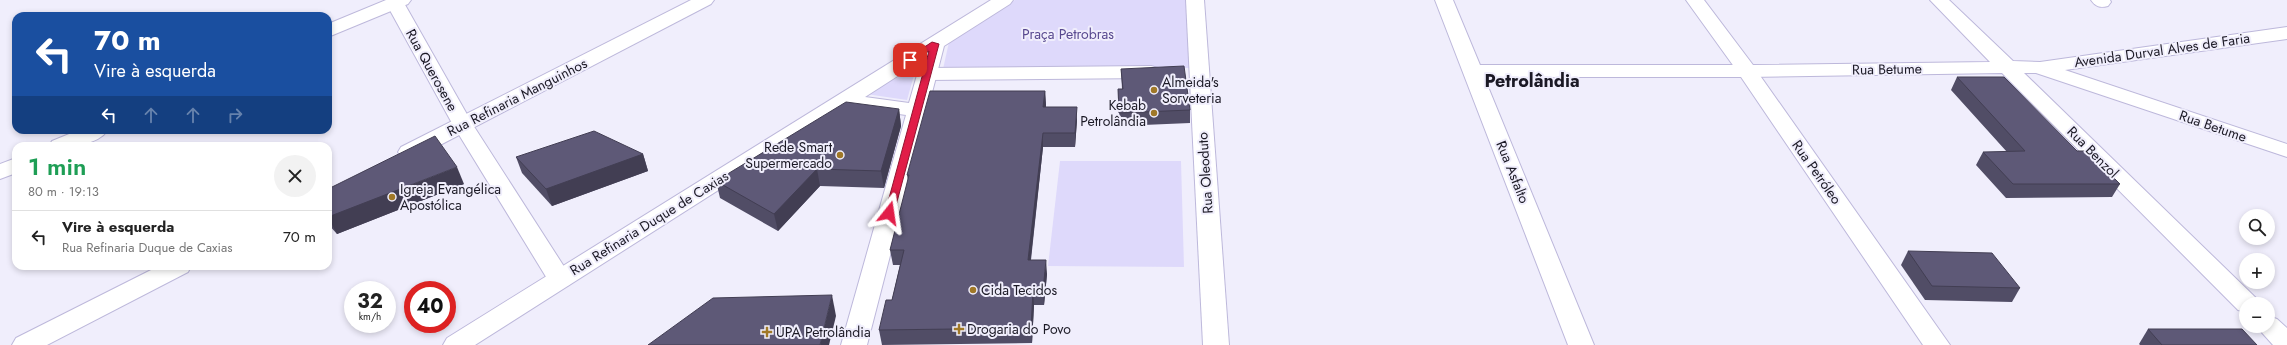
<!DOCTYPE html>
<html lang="pt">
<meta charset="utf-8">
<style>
body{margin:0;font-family:Jost,sans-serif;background:#f2f2f2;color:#222;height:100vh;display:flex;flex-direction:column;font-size:15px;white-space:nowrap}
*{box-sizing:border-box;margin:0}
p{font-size:13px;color:#767676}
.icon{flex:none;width:22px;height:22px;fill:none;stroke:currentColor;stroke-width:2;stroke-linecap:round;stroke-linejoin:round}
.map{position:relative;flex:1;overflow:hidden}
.panel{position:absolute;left:12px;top:142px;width:320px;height:128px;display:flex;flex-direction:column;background:#fff;border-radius:12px;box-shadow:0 2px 6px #0003}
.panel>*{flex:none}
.top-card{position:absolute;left:12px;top:12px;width:320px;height:122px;border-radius:12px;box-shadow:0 2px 6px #0003;background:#1a4fa0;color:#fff;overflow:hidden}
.buttons{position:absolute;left:2239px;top:209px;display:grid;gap:8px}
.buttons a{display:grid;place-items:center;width:36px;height:36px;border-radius:50%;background:#fff;box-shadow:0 2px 6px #0003;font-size:20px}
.speed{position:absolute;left:344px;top:281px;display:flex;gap:8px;font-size:20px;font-weight:700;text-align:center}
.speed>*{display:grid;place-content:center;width:52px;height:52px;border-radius:50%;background:#fff;box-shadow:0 2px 6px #0003;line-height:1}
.speed small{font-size:10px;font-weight:400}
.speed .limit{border:6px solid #d22;background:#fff;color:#111}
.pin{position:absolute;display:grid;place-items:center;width:34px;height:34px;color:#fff;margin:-17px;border-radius:8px;box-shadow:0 2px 6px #0006}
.me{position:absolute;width:44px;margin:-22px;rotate:15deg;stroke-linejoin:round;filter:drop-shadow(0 0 3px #0008)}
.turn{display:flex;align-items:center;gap:14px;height:84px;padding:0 16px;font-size:18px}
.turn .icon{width:52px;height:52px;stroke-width:2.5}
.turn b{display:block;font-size:28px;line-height:34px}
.lanes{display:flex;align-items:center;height:38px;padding:0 16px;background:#0003;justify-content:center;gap:20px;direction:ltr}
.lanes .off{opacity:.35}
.round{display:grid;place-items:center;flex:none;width:42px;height:42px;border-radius:21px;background:#f2f2f2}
.headline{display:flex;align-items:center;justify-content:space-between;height:68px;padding:0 16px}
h1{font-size:24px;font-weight:600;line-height:30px;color:#1e9e55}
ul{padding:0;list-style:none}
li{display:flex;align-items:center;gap:12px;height:52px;padding:0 16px;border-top:1px solid #e0e0e0}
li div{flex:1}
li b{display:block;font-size:15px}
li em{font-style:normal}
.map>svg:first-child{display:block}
</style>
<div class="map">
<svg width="2287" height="345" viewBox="0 0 2287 345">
<rect width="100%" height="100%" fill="#f0eefc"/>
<g fill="#ded9fb">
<polygon points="1015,0 1190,0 1192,68 943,69 949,42"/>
<polygon points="916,68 907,100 866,94"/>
<polygon points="1060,161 1181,161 1184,267 1048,266"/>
</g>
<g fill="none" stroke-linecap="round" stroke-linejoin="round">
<g stroke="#bdb8db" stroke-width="2">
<g id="minor">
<polygon points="388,0 402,0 404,3 473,125 572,279 569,285 560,287 551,285 453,125 386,3"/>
<polygon points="1186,0 1204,0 1229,345 1203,345"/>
<polygon points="1435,0 1453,0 1480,65 1747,65 1754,67 1950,345 1923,345 1741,77 1484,77 1594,345 1568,345"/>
<path d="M2091,0H2110L2111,2L2108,6C2100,8 2096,7 2091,0Z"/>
<polygon points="1151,66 1158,68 1161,72 1158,76 1151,78 926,80 919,78 916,74 919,70 926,68"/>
</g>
</g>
<g stroke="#bdb8db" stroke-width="2">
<g id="tertiary">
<polygon points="386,0 411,0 408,4 328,37 328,24"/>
<polygon points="691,0 714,0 711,4 417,157 409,158 401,157 398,152 401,147"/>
<path d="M991,0H1013L1010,4L944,46L867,345H841L906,115L849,107L475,345H443L447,338ZM921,61L909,103L865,97Z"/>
<polygon points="1686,0 1704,0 1753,65 1990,62 1930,0 1949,0 2013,61 2040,62 2287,27 2287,39 2065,70 2287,144 2287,157 2036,73 2024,73 2256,298 2260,304 2246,304 2246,312 2238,310 2002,73 1747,77 1740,75"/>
<path d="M79,130H108C96,147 68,146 49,146L52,141Z"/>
<polygon points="16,158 16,173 0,179 0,164"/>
<polygon points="159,266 191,266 188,272 47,345 12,345 16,338"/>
<polygon points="2268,316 2277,319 2287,328 2287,345 2273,345 2256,326 2268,326"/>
</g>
</g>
<use href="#minor" fill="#fff" fill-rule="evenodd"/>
<use href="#tertiary" fill="#fff" fill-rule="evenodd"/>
</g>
<g fill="#514d66">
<polygon points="1121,69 1190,110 1190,123 1120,126 1118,89 1122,89"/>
<polygon points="1957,77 2077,151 2120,184 2112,197 2006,198 1976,165 1983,152 2007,152 1951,90"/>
<polygon points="1045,91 1046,107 1077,120 1075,147 1043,147 1031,260 1047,274 1044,305 1034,305 1032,343 882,345 879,330 892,300 900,265 893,265 890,250 908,181 907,175"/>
<polygon points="899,109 901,126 884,188 820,186 778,231 720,198 716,181"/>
<polygon points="643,154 648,171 552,206 522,173 516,157"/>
<polygon points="464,184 337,234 328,224 328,189"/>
<polygon points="1908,251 2020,288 2012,302 1925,300 1901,265"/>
<polygon points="2148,329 2257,345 2140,345 2139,344"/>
</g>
<g fill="#423e53">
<polygon points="1045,91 1046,105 1044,120 1043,107"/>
<polygon points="1077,107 1077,120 1075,147 1075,133"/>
<polygon points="899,109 901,126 884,188 881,171"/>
<polygon points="1043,133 1043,147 1029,274 1028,260"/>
<polygon points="643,154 648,171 552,206 546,189"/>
<polygon points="457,167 464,184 337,234 328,217"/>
<polygon points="817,169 820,186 778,231 774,214"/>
<polygon points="1046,260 1047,274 1044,305 1043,291"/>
<polygon points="1033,291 1034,305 1032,343 1031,328"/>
<polygon points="832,295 836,316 829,345 820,345"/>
</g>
<g fill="#5e5977" stroke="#423e53">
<polygon points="1184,66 1190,110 1119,113 1118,89 1123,89 1121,69"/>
<polygon points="1957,77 2004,77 2077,151 2087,151 2120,184 2013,184 1983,152 2025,151"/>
<polygon points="930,91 1045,91 1043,107 1077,107 1075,133 1043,133 1028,260 1046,260 1043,291 1033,291 1031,328 879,330 886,300 892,300 904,250 890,250 909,175 907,175"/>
<polygon points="846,102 899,109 881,171 817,169 774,214 716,181"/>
<polygon points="594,131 643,154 546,189 516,157"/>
<polygon points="435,136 457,167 328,217 328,189"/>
<polygon points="1908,251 1992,253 2020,288 1932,286"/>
<polygon points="832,295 820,345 648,345 713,298"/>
<polygon points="2148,329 2242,329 2257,345 2162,345"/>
</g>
<polygon fill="#e11d48" stroke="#92132f" points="932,42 939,44 894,213 889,216 885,213 929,51 912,62 905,60"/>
<g fill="#a07827" stroke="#f0eefc" stroke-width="1.5">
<circle cx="1154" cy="90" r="4"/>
<circle cx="1154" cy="113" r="4"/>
<circle cx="840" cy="155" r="4"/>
<circle cx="392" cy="197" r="4"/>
<circle cx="973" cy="290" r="4"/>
<path d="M957 323h4v4h4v4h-4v4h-4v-4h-4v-4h4z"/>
<path d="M765 326h4v4h4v4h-4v4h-4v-4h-4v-4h4z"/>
</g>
<g text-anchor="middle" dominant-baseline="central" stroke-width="4" stroke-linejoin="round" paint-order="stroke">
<g font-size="14" fill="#58498f" stroke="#f0eefc">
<text x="1068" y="34">Praça Petrobras</text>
</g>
<g font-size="14" fill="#1b1925" stroke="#f0eefc">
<text transform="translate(2162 50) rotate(-8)">Avenida Durval Alves de Faria</text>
<text transform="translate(1887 69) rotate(-1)">Rua Betume</text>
<text transform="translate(432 70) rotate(61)">Rua Querosene</text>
<text transform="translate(517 97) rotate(-27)">Rua Refinaria Manguinhos</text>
<text transform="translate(2213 126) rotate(19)">Rua Betume</text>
<text transform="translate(2093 152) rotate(45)">Rua Benzol</text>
<text transform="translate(1513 172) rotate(68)">Rua Asfalto</text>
<text transform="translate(1817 172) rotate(55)">Rua Petróleo</text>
<text transform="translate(1205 173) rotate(-94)">Rua Oleoduto</text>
<text transform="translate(649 223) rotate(-32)">Rua Refinaria Duque de Caxias</text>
</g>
<g font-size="14" fill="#1b1925" stroke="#f0eefc" text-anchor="start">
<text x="1162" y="82">Almeida's<tspan x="1162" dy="16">Sorveteria</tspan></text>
<text x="1146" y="105" text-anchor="end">Kebab<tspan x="1146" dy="16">Petrolândia</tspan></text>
<text x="832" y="147" text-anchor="end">Rede Smart<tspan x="832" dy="16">Supermercado</tspan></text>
<text x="400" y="189">Igreja Evangélica<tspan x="400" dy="16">Apostólica</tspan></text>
<text x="981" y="290">Cida Tecidos</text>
<text x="967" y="329">Drogaria do Povo</text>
<text x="776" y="332">UPA Petrolândia</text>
</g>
<g font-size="18" font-weight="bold" fill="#1b1925" stroke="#f0eefc">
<text x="1532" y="81">Petrolândia</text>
</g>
</g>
</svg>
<div class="buttons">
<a><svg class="icon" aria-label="search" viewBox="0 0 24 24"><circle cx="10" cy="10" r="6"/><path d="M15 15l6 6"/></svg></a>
<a>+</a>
<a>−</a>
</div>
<div class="speed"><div>32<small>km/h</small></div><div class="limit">40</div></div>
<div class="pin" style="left:910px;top:60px;background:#d93025"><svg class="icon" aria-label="arrive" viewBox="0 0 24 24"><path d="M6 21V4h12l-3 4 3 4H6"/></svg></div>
<svg class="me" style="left:889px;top:213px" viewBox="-20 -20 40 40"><path d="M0-17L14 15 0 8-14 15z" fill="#e11d48" stroke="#fff" stroke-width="4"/></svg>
<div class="top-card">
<div class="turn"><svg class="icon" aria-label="left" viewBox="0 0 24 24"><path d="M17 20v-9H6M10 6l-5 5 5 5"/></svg><div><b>70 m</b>Vire à esquerda</div></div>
<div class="lanes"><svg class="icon" aria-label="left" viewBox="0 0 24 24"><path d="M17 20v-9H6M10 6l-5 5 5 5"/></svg><svg class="icon off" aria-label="ahead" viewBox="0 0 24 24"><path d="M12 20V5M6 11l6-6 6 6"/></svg><svg class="icon off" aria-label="ahead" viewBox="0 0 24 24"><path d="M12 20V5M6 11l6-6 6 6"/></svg><svg class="icon off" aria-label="right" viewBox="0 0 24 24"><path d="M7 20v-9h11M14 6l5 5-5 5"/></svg></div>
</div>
<section class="panel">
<div class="headline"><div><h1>1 min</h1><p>80 m · 19:13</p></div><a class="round"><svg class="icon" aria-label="close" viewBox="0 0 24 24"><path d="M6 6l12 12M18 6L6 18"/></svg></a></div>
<ul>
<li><svg class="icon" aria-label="left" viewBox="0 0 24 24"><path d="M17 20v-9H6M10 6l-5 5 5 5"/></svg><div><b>Vire à esquerda</b><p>Rua Refinaria Duque de Caxias</p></div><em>70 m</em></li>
</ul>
</section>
</div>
